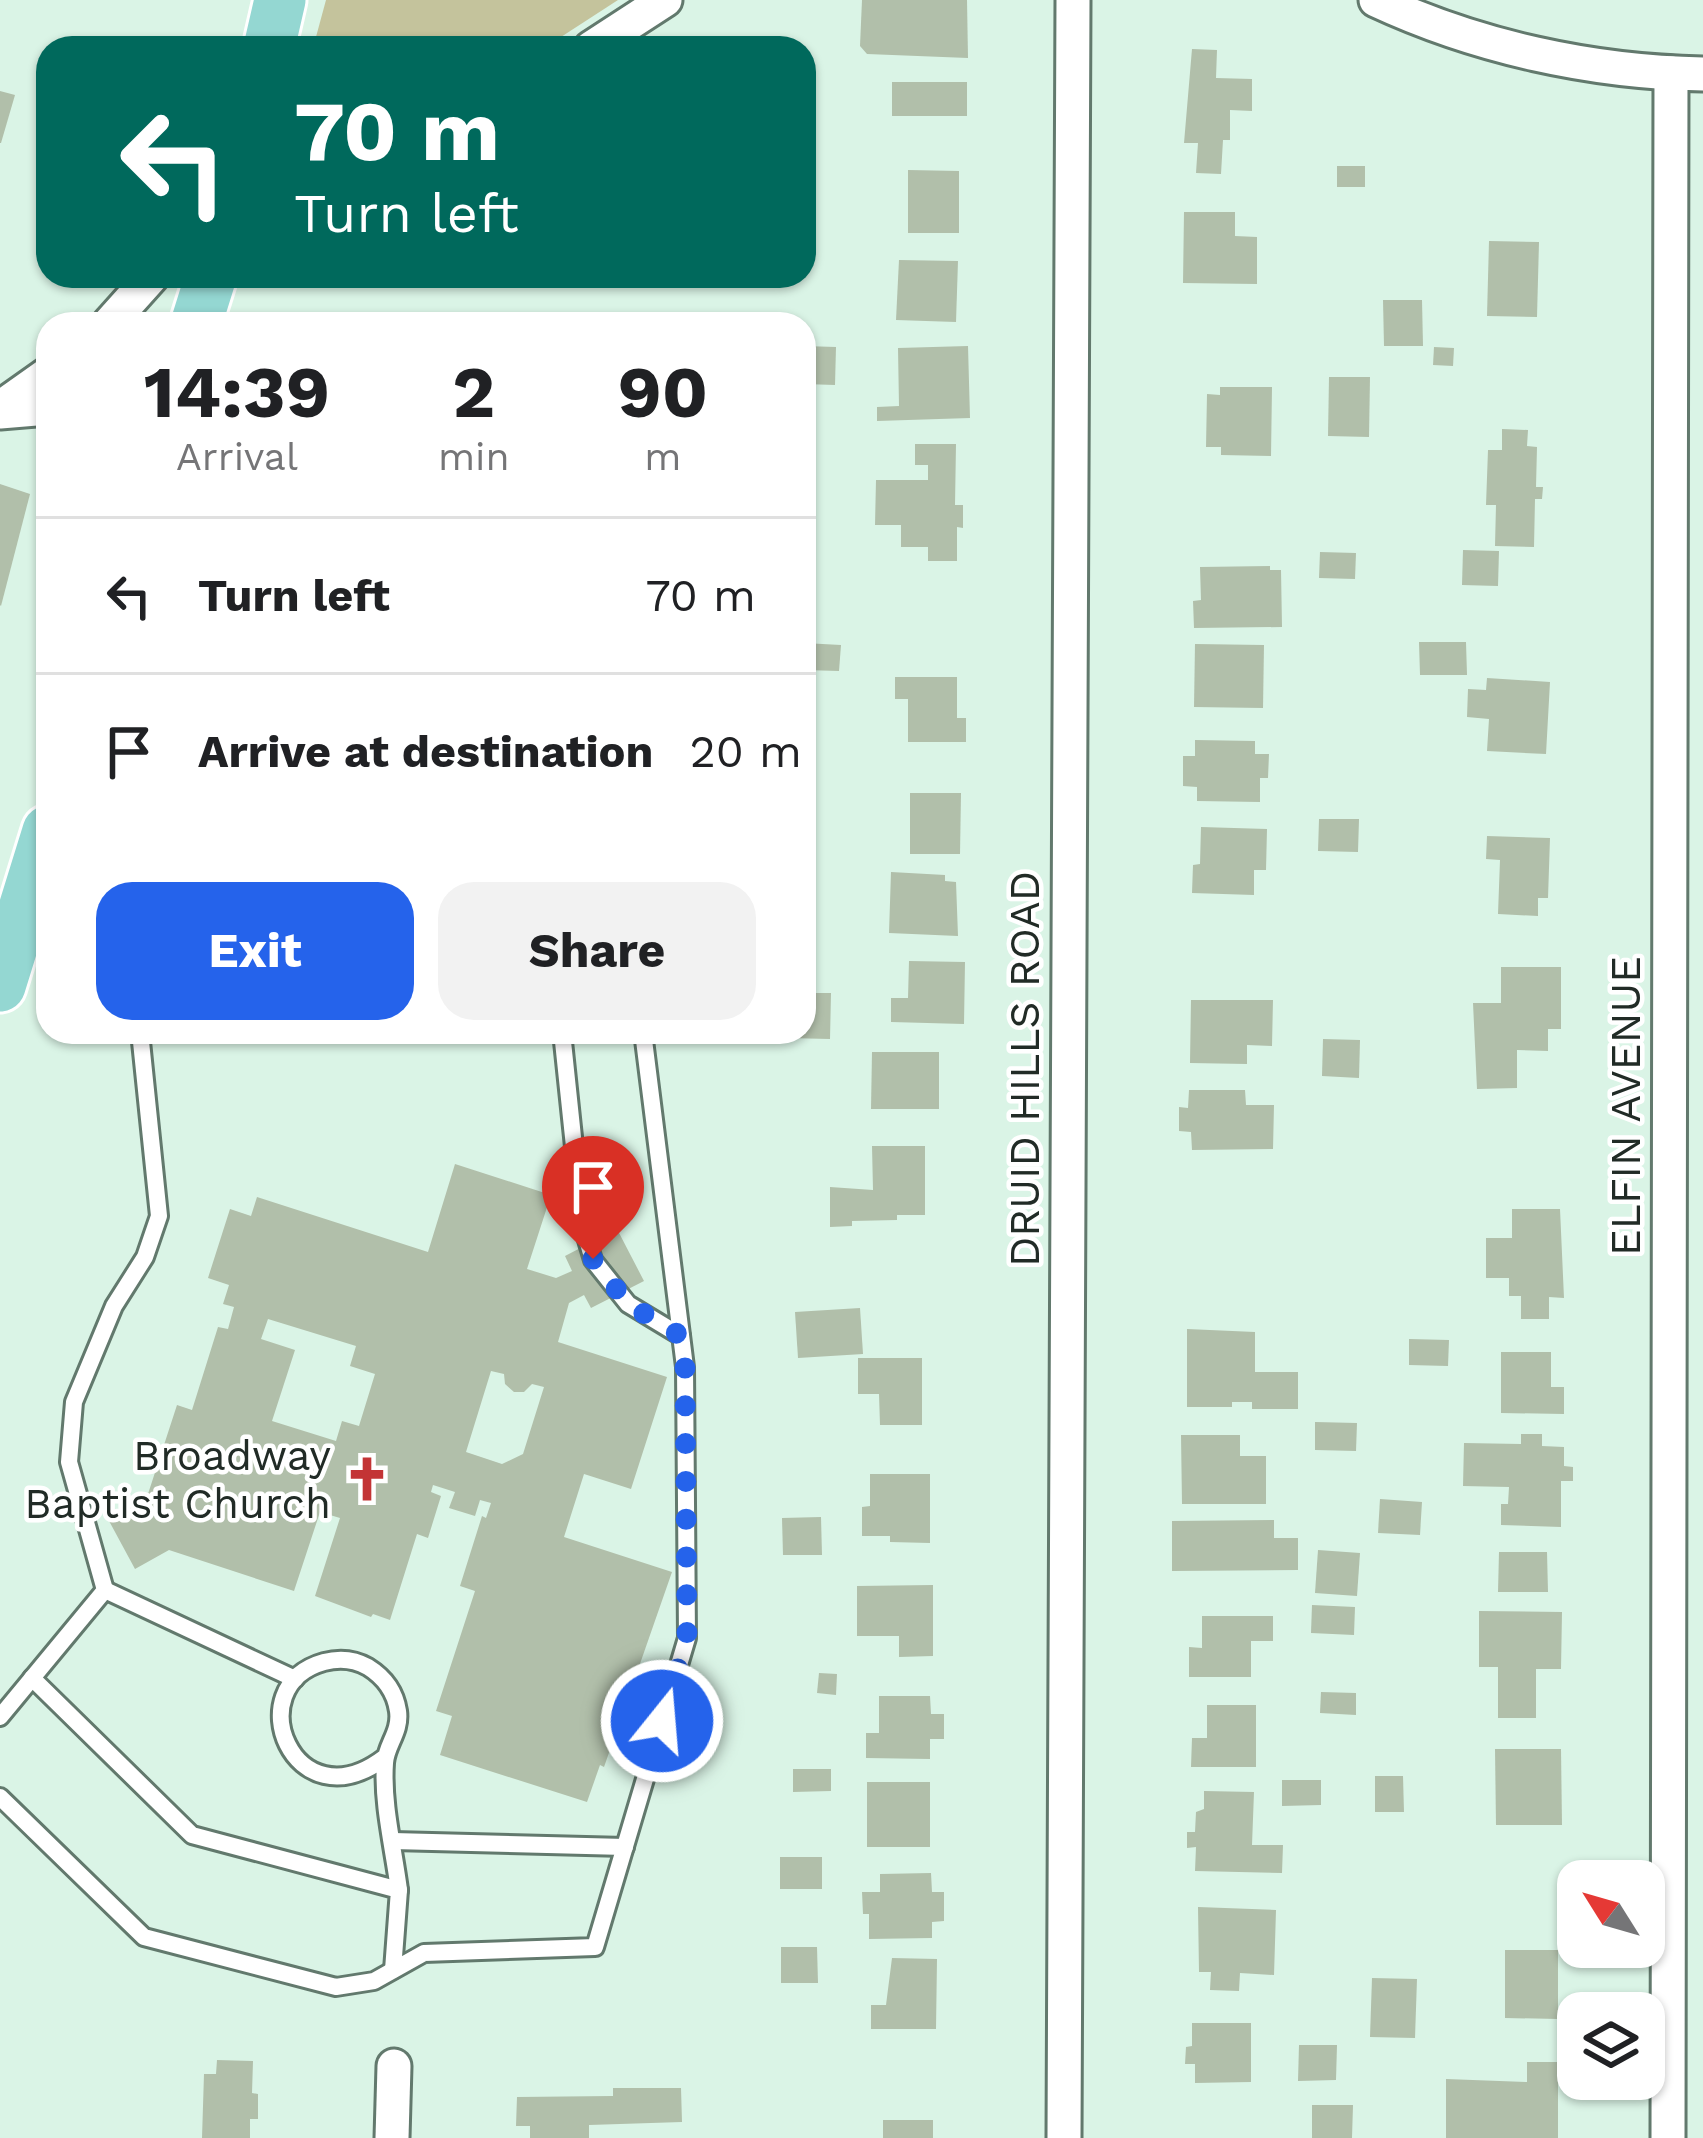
<!DOCTYPE html>
<style>
body{margin:0;font-family:"Work Sans",sans-serif;background:#f2f2f2;color:#202124;height:100vh;display:flex;flex-direction:column;font-size:45px;white-space:nowrap}
*{box-sizing:border-box;margin:0}
p{font-size:39px;color:#757577}
.icon{flex:none;width:66px;height:66px;fill:none;stroke:currentColor;stroke-width:2;stroke-linecap:round;stroke-linejoin:round}
.map{position:relative;flex:1;overflow:hidden}
.panel{position:absolute;left:36px;top:312px;width:780px;height:732px;display:flex;flex-direction:column;background:#fff;border-radius:36px;box-shadow:0 3px 9px #0004}
.panel>*{flex:none}
.top-card{position:absolute;left:36px;top:36px;width:780px;height:252px;border-radius:36px;box-shadow:0 3px 9px #0004;background:#00695c;color:#fff;overflow:hidden}
.needle{width:78px;rotate:307deg}
.tools{position:absolute;left:1557px;top:1860px;display:grid;gap:24px}
.tools a{display:grid;place-items:center;width:108px;height:108px;border-radius:24px;background:#fff;box-shadow:0 3px 9px #0004;font-size:60px}
.pin{position:absolute;display:grid;place-items:center;width:102px;height:102px;color:#fff;margin:-123px -51px;border-radius:50% 50% 50% 0;rotate:-45deg;box-shadow:0 0 12px #0007}
.pin .icon{rotate:45deg}
.me{position:absolute;width:132px;margin:-66px;rotate:17deg;stroke-linejoin:round;filter:drop-shadow(0 0 9px #0008)}
.turn{display:flex;align-items:center;gap:42px;height:252px;padding:0 60px;font-size:54px}
.turn .icon{width:156px;height:156px;stroke-width:2.5}
.turn b{display:block;font-size:84px;line-height:102px}
.eta{display:flex;justify-content:space-evenly;align-items:center;height:204px;text-align:center}
.eta b{font-size:72px;font-weight:700;line-height:84px}
.action{display:flex;gap:24px;margin-top:auto;padding:24px 60px}
.action a{flex:1;height:138px;border-radius:36px;background:#2563eb;color:#fff;font-size:48px;font-weight:700;line-height:138px;text-align:center}
.action a+a{background:#f2f2f2;color:#202124}
ul{padding:0;list-style:none}
li{display:flex;align-items:center;gap:36px;height:156px;padding:0 60px;border-top:3px solid #e0e0e0}
li div{flex:1}
li b{display:block;font-size:45px}
li em{font-style:normal}
.map>svg:first-child{display:block}
</style>
<div class="map">
<svg width="1703" height="2138" viewBox="0 0 1703 2138">
<rect width="100%" height="100%" fill="#daf4e6"/>
<polygon fill="#c4c39c" points="326,0 618,0 544,48 313,48"/>
<g fill="#b1bfaa" fill-rule="evenodd">
<polygon points="862,0 967,0 968,58 867,54 860,46"/>
<polygon points="1192,49 1217,50 1216,78 1252,79 1252,111 1230,110 1230,140 1223,140 1221,174 1196,173 1198,143 1184,143"/>
<rect x="892" y="82" width="75" height="34"/>
<polygon points="0,91 15,95 1,143 0,143"/>
<rect x="1337" y="166" width="28" height="21"/>
<polygon points="908,170 959,171 959,233 908,233"/>
<polygon points="1184,212 1235,212 1235,236 1257,237 1257,284 1183,283"/>
<polygon points="1489,241 1539,242 1537,317 1487,316"/>
<polygon points="899,260 958,261 956,322 896,320"/>
<polygon points="1383,300 1422,300 1423,346 1384,346"/>
<polygon points="804,346 836,347 835,385 804,384"/>
<polygon points="968,346 970,418 877,421 877,407 899,406 898,348"/>
<polygon points="1434,347 1454,348 1453,366 1433,365"/>
<polygon points="1329,377 1370,377 1369,437 1328,436"/>
<polygon points="1220,387 1272,387 1271,456 1221,455 1221,447 1206,447 1207,394 1220,395"/>
<polygon points="1502,429 1528,430 1527,446 1537,447 1536,487 1543,487 1542,499 1535,499 1534,547 1495,546 1496,505 1486,505 1488,450 1502,450"/>
<polygon points="915,444 956,444 955,505 963,505 963,528 957,527 957,561 928,561 928,547 901,547 901,525 875,525 876,480 928,480 928,465 915,465"/>
<polygon points="0,484 30,494 1,606 0,605"/>
<polygon points="1463,550 1499,551 1498,586 1462,585"/>
<polygon points="1320,552 1356,553 1355,579 1319,578"/>
<polygon points="1270,566 1270,570 1281,570 1282,627 1194,628 1193,601 1201,600 1200,567"/>
<polygon points="1419,642 1466,642 1467,675 1420,675"/>
<polygon points="804,643 841,645 839,671 804,670"/>
<polygon points="1195,644 1264,645 1263,708 1194,707"/>
<polygon points="895,677 957,677 957,718 966,718 966,742 908,742 908,699 895,699"/>
<polygon points="1487,678 1550,682 1546,754 1487,751 1489,719 1467,717 1468,689 1486,690"/>
<polygon points="1195,740 1255,741 1255,754 1269,754 1268,778 1260,778 1260,802 1197,801 1197,787 1183,786 1183,756 1195,756"/>
<polygon points="910,793 961,793 960,854 910,854"/>
<polygon points="1319,819 1359,819 1358,852 1318,851"/>
<polygon points="1201,827 1267,829 1266,870 1254,870 1254,895 1192,893 1193,865 1200,864"/>
<polygon points="1487,836 1550,838 1548,898 1538,898 1538,916 1498,914 1500,860 1486,859"/>
<polygon points="891,872 945,875 945,881 956,882 958,936 889,933"/>
<polygon points="909,961 965,962 964,1024 891,1022 891,998 908,998"/>
<polygon points="1501,967 1561,967 1561,1029 1548,1029 1548,1051 1517,1050 1517,1088 1477,1089 1473,1003 1501,1003"/>
<polygon points="804,993 831,993 830,1039 787,1038 787,1032 804,1032"/>
<polygon points="1191,1000 1273,1000 1272,1046 1247,1045 1247,1064 1190,1063"/>
<polygon points="1323,1039 1360,1040 1359,1078 1322,1076"/>
<polygon points="872,1052 939,1052 939,1109 871,1109"/>
<polygon points="1189,1090 1245,1090 1246,1105 1274,1105 1273,1149 1192,1150 1191,1132 1179,1131 1179,1107 1188,1108"/>
<polygon points="872,1146 925,1146 925,1215 897,1215 897,1220 852,1221 852,1226 830,1227 830,1187 873,1190"/>
<path d="M455,1164L551,1195L527,1269L556,1278L572,1271L565,1256L617,1229L644,1281L591,1308L584,1295L569,1303L558,1342L667,1377L631,1489L584,1474L564,1537L672,1572L604,1767L600,1765L587,1802L440,1755L452,1716L436,1711L475,1591L460,1586L482,1516L486,1518L491,1503L480,1500L475,1516L449,1508L455,1492L433,1485L431,1492L441,1496L428,1538L417,1534L390,1620L373,1614L371,1617L315,1596L340,1518L320,1512L294,1591L169,1550L135,1569L108,1519L147,1497L177,1405L192,1410L218,1327L228,1329L234,1307L223,1304L229,1285L208,1278L230,1209L251,1216L257,1197L428,1252ZM268,1319L356,1346L350,1366L375,1374L359,1426L342,1421L336,1441L272,1421L295,1350L261,1339ZM491,1371L504,1374L505,1384L514,1392H524L532,1384L544,1387L523,1454L502,1464L466,1452Z"/>
<polygon points="1512,1209 1560,1209 1564,1298 1549,1297 1549,1319 1521,1319 1521,1296 1509,1296 1509,1278 1486,1278 1486,1238 1512,1238"/>
<polygon points="860,1308 863,1354 798,1358 795,1312"/>
<polygon points="1187,1329 1255,1332 1255,1372 1298,1372 1298,1409 1252,1409 1252,1402 1232,1402 1232,1407 1187,1407"/>
<polygon points="1409,1339 1449,1340 1448,1366 1409,1365"/>
<polygon points="1501,1352 1551,1352 1551,1387 1564,1387 1564,1414 1501,1413"/>
<polygon points="858,1358 922,1358 922,1425 880,1425 879,1394 858,1394"/>
<polygon points="1315,1422 1357,1423 1356,1451 1315,1450"/>
<polygon points="1521,1434 1542,1434 1542,1446 1564,1447 1564,1466 1573,1467 1573,1481 1561,1481 1561,1527 1501,1525 1501,1504 1508,1504 1509,1487 1463,1486 1464,1443 1521,1444"/>
<polygon points="1181,1435 1240,1435 1240,1456 1266,1456 1266,1504 1182,1504"/>
<polygon points="870,1474 930,1474 930,1543 890,1542 890,1536 862,1536 862,1507 870,1506"/>
<polygon points="1380,1499 1422,1502 1420,1535 1378,1533"/>
<polygon points="821,1517 822,1555 783,1555 782,1518"/>
<polygon points="1274,1520 1274,1538 1298,1538 1298,1570 1172,1571 1172,1521"/>
<polygon points="1318,1550 1360,1553 1357,1596 1315,1593"/>
<polygon points="1499,1552 1547,1552 1548,1592 1498,1592"/>
<polygon points="933,1585 933,1656 899,1657 899,1636 857,1636 857,1586"/>
<polygon points="1312,1605 1355,1607 1354,1635 1311,1633"/>
<polygon points="1479,1611 1562,1612 1561,1669 1536,1669 1536,1718 1498,1718 1498,1667 1479,1667"/>
<polygon points="1202,1616 1273,1616 1273,1641 1251,1641 1251,1677 1189,1677 1189,1647 1202,1648"/>
<polygon points="819,1673 837,1674 836,1695 817,1693"/>
<polygon points="1321,1692 1356,1693 1356,1715 1320,1713"/>
<polygon points="879,1696 930,1696 931,1714 944,1714 944,1739 930,1739 930,1759 866,1758 866,1733 879,1733"/>
<polygon points="1207,1705 1256,1705 1256,1767 1191,1767 1192,1738 1207,1738"/>
<polygon points="1495,1749 1561,1749 1562,1825 1496,1825"/>
<polygon points="793,1769 831,1769 831,1791 793,1792"/>
<polygon points="1375,1776 1403,1776 1404,1812 1375,1812"/>
<polygon points="1282,1780 1321,1780 1321,1805 1282,1806"/>
<rect x="867" y="1782" width="63" height="65"/>
<polygon points="1204,1791 1254,1792 1252,1845 1283,1845 1282,1873 1195,1871 1196,1847 1187,1848 1187,1832 1195,1832 1196,1812 1204,1809"/>
<rect x="780" y="1857" width="42" height="32"/>
<polygon points="931,1873 932,1892 944,1892 944,1921 932,1922 932,1938 869,1939 869,1914 863,1914 862,1892 880,1892 880,1874"/>
<polygon points="1198,1907 1276,1910 1274,1975 1240,1973 1239,1991 1210,1990 1211,1972 1199,1972"/>
<polygon points="781,1947 817,1947 818,1983 781,1983"/>
<polygon points="1505,1950 1558,1950 1558,2019 1505,2018"/>
<polygon points="892,1958 937,1959 936,2029 871,2029 871,2005 886,2005"/>
<polygon points="1372,1978 1417,1979 1415,2038 1370,2037"/>
<polygon points="1192,2023 1251,2023 1251,2082 1195,2083 1195,2064 1185,2064 1186,2047 1192,2046"/>
<polygon points="1299,2045 1337,2045 1336,2080 1298,2081"/>
<polygon points="217,2060 253,2061 252,2093 258,2094 258,2119 250,2119 250,2138 202,2138 204,2074 216,2074"/>
<polygon points="1527,2062 1558,2062 1558,2138 1446,2138 1446,2079 1527,2082"/>
<polygon points="613,2088 681,2088 682,2122 589,2125 589,2138 530,2138 530,2126 516,2126 517,2097 613,2096"/>
<polygon points="1312,2105 1353,2105 1352,2138 1312,2138"/>
<rect x="883" y="2120" width="50" height="18"/>
</g>
<g fill="none" stroke-linecap="round" stroke-linejoin="round">
<g stroke="#62796d" stroke-width="22">
<g id="lane">
<polyline points="562,1032 582,1223 593,1260 628,1304 681,1336"/>
<polyline points="105,1590 295,1679"/>
<polyline points="32,1678 192,1835 399,1890 393,1970"/>
<polyline points="0,1717 105,1590 69,1462 74,1402 114,1306 145,1257 159,1216 140,1032"/>
<path d="M384,1758C294,1826 237,1686 324,1662C339,1658 354,1659 368,1667C384,1677 395,1691 398,1711C401,1732 386,1745 385,1763C382,1804 394,1850 399,1890"/>
<polyline points="0,1797 144,1937 336,1987 374,1981 424,1953 595,1947 687,1638 685,1367 643,1032"/>
<polyline points="393,1841 625,1847"/>
</g>
</g>
<g stroke="#62796d" stroke-width="39">
<g id="street">
<path d="M1376,0C1477,47 1591,72 1703,74"/>
<polyline points="591,48 665,0"/>
<polyline points="109,324 152,276"/>
<polyline points="0,408 48,374"/>
<polyline points="0,412 48,408"/>
<polyline points="392,2138 394,2066"/>
<polyline points="1064,2138 1073,0"/>
<polyline points="1668,2138 1671,73"/>
</g>
</g>
<g stroke="#fff" stroke-width="57">
<g id="primary">
<polyline points="269,48 280,0"/>
<polyline points="196,324 211,276"/>
<polyline points="0,986 48,831"/>
</g>
</g>
<use href="#lane" stroke="#fff" stroke-width="16"/>
<use href="#street" stroke="#fff" stroke-width="33"/>
<use href="#primary" stroke="#94d7d2" stroke-width="51"/>
</g>
<g fill="none" stroke-linecap="round" stroke-linejoin="round">
<polyline stroke="#2563eb" stroke-width="21" stroke-dasharray="0 37.8" points="593,1259 628,1304 681,1336 685,1367 687,1638 662,1721"/>
</g>
<defs>
<g id="church-bare" transform="scale(3.6)"><path d="M-1.2-6h2.4v3.5h3.3v2.4h-3.3V6h-2.4V-.1h-3.3v-2.4h3.3Z" fill="#c33435" stroke="#fff" stroke-width="2.5" paint-order="stroke"/></g>
</defs>
<g fill-rule="evenodd">
<use href="#church-bare" x="367" y="1479"/>
</g>
<g text-anchor="middle" dominant-baseline="central" stroke-width="9" stroke-linejoin="round" paint-order="stroke">
<g font-size="42" fill="#212b26" stroke="#fff">
<text transform="translate(1024 1069) rotate(-90)">DRUID HILLS ROAD</text>
<text transform="translate(1625 1106) rotate(-90)">ELFIN AVENUE</text>
</g>
<g font-size="42" fill="#212b26" stroke="#fff" text-anchor="end">
<text x="331" y="1455">Broadway<tspan x="331" dy="48">Baptist Church</tspan></text>
</g>
</g>
</svg>
<div class="tools">
<a><svg class="needle" viewBox="-14 -14 28 28"><path d="M0-13l5 13h-10z" fill="#e53935"/><path d="M0 13l5-13h-10z" fill="#757577"/></svg></a>
<a><svg class="icon" aria-label="layers" viewBox="0 0 24 24"><path d="M12 4l9 5-9 5-9-5zM3 14l9 5 9-5"/></svg></a>
</div>
<div class="pin" style="left:593px;top:1259px;background:#d93025"><svg class="icon" aria-label="arrive" viewBox="0 0 24 24"><path d="M6 21V4h12l-3 4 3 4H6"/></svg></div>
<svg class="me" style="left:662px;top:1721px" viewBox="-20 -20 40 40"><circle r="17" fill="#2563eb" stroke="#fff" stroke-width="3"/><path d="M0-11L8 9 0 5-8 9z" fill="#fff"/></svg>
<div class="top-card">
<div class="turn"><svg class="icon" aria-label="left" viewBox="0 0 24 24"><path d="M17 20v-9H6M10 6l-5 5 5 5"/></svg><div><b>70 m</b>Turn left</div></div>
</div>
<section class="panel">
<div class="eta">
<div><b>14:39</b><p>Arrival</p></div>
<div><b>2</b><p>min</p></div>
<div><b>90</b><p>m</p></div>
</div>
<ul>
<li><svg class="icon" aria-label="left" viewBox="0 0 24 24"><path d="M17 20v-9H6M10 6l-5 5 5 5"/></svg><div><b>Turn left</b></div><em>70 m</em></li>
<li><svg class="icon" aria-label="arrive" viewBox="0 0 24 24"><path d="M6 21V4h12l-3 4 3 4H6"/></svg><div><b>Arrive at destination</b></div><em>20 m</em></li>
</ul>
<div class="action"><a>Exit</a><a>Share</a></div>
</section>
</div>
